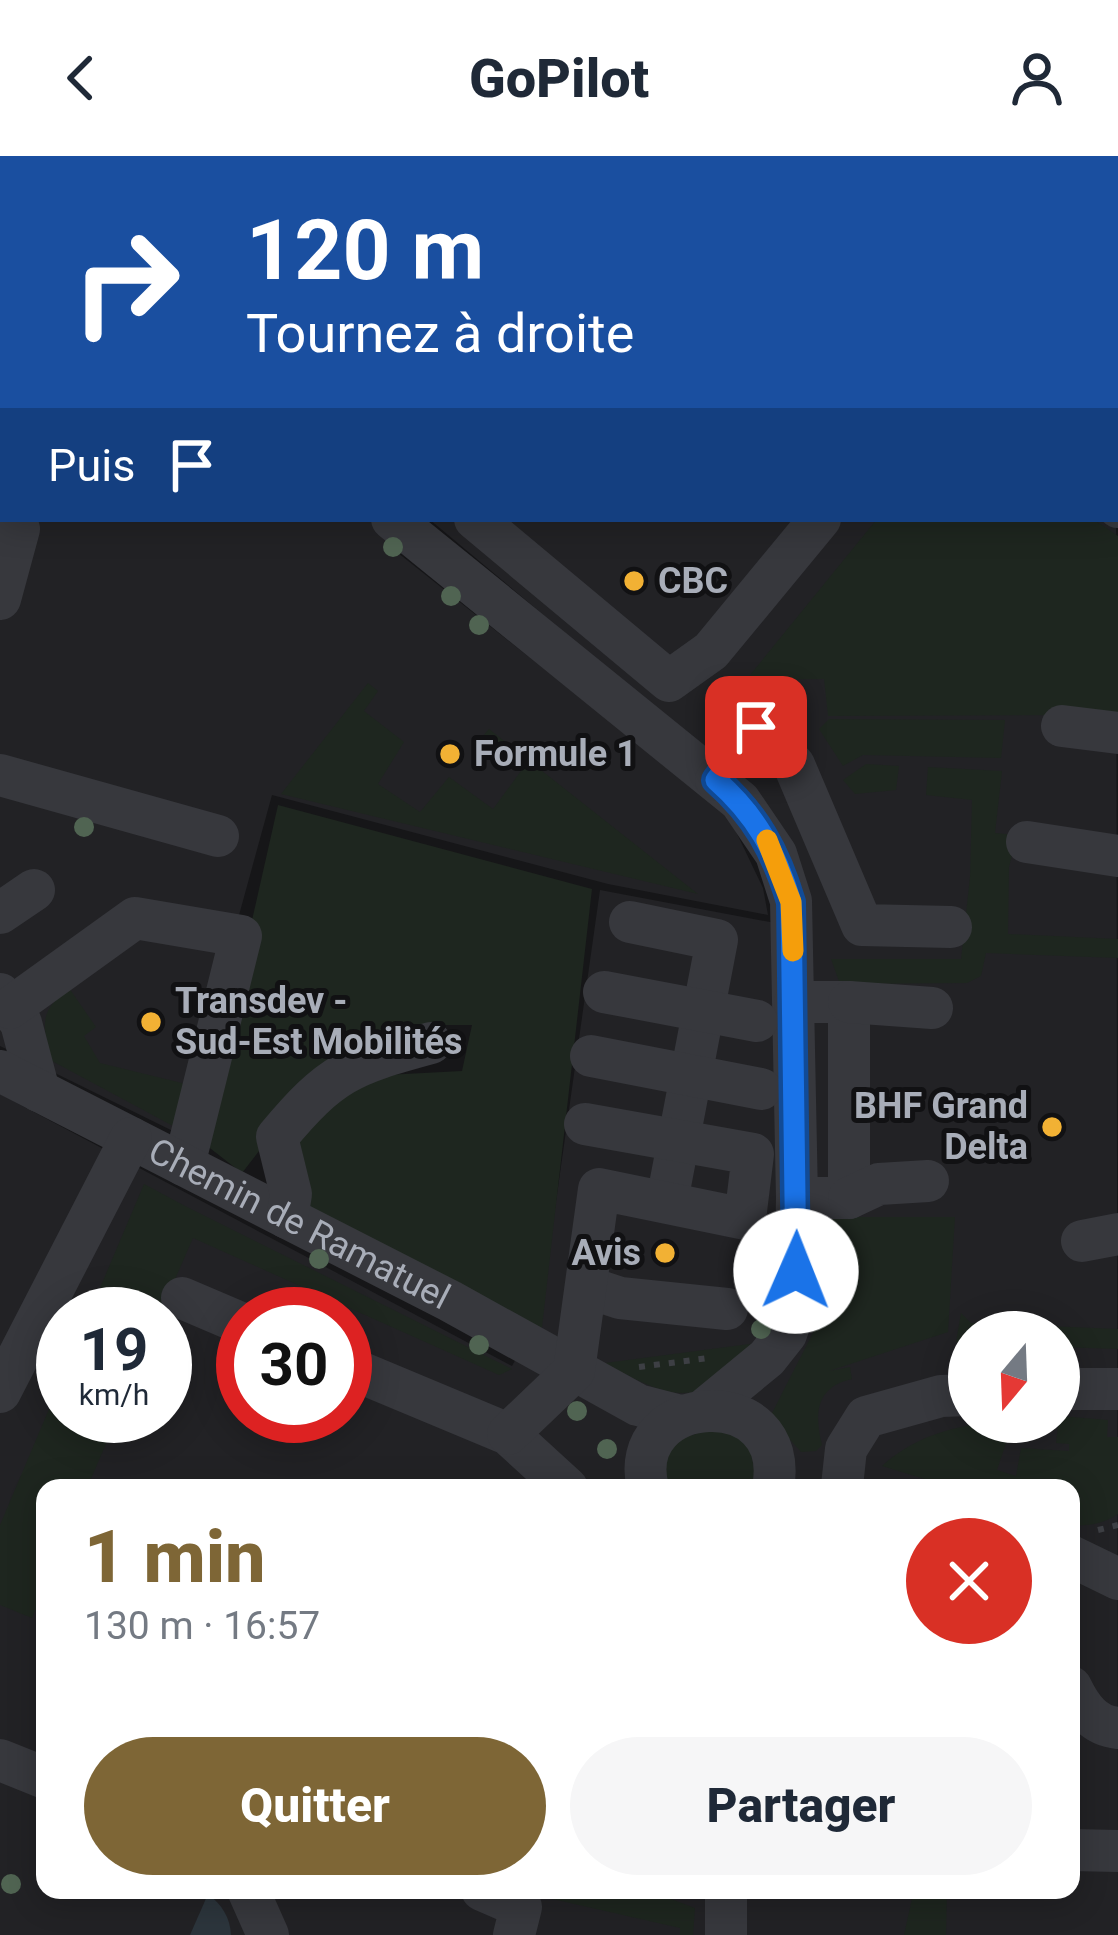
<!DOCTYPE html>
<html lang="fr">
<meta charset="utf-8">
<style>
body{margin:0;font-family:Roboto,sans-serif;background:#f6f6f7;color:#1f2937;height:100vh;display:flex;flex-direction:column;font-size:45px;white-space:nowrap}
*{box-sizing:border-box;margin:0}
p{font-size:39px;color:#747a83}
.icon{flex:none;width:66px;height:66px;fill:none;stroke:currentColor;stroke-width:2;stroke-linecap:round;stroke-linejoin:round}
.map{position:relative;flex:1;overflow:hidden}
.drawer{position:absolute;left:36px;top:1323px;width:1044px;height:420px;display:flex;flex-direction:column;background:#fff;border-radius:24px;box-shadow:0 6px 30px #0003}
.drawer>*{flex:none}
.top-card{position:absolute;left:0px;top:0px;width:1119px;height:366px;box-shadow:0 6px 30px #0003;background:#1a4fa0;color:#fff;overflow:hidden}
.needle{width:78px;rotate:199deg}
.controls{position:absolute;left:948px;top:1155px;display:grid;gap:24px}
.controls a{display:grid;place-items:center;width:132px;height:132px;border-radius:50%;background:#fff;box-shadow:0 6px 30px #0003;font-size:60px}
.speed{position:absolute;left:36px;top:1131px;display:flex;gap:24px;font-size:60px;font-weight:700;text-align:center}
.speed>*{display:grid;place-content:center;width:156px;height:156px;border-radius:50%;background:#fff;box-shadow:0 6px 30px #0003;line-height:1}
.speed small{font-size:30px;font-weight:400}
.speed .limit{border:18px solid #d22;background:#fff;color:#111}
.pin{position:absolute;display:grid;place-items:center;width:102px;height:102px;color:#fff;margin:-51px;border-radius:24px;box-shadow:0 6px 18px #0006}
.me{position:absolute;width:132px;margin:-66px;rotate:1deg;stroke-linejoin:round;filter:drop-shadow(0 0 9px #0008)}
.turn{display:flex;align-items:center;gap:42px;height:252px;padding:0 48px;font-size:54px}
.turn .icon{width:156px;height:156px;stroke-width:2.5}
.turn b{display:block;font-size:84px;line-height:102px}
.then{display:flex;align-items:center;height:114px;padding:0 48px;background:#0003;gap:24px;font-size:45px}
.round{display:grid;place-items:center;flex:none;width:126px;height:126px;border-radius:63px;background:#f6f6f7}
.headline{display:flex;align-items:center;justify-content:space-between;height:204px;padding:0 48px}
h1{font-size:72px;font-weight:800;line-height:90px;color:#7e6636}
.primary-button{display:flex;gap:24px;margin-top:auto;padding:24px 48px}
.primary-button a{flex:1;height:138px;border-radius:72px;background:#7e6636;color:#fff;font-size:48px;font-weight:800;line-height:138px;text-align:center}
.primary-button a+a{background:#f6f6f7;color:#1f2937}
header{display:flex;justify-content:space-between;align-items:center;height:156px;padding:0 48px;background:#fff;font-size:54px;font-weight:800}
.map>svg:first-child{display:block}
</style>
<header><svg class="icon" aria-label="back" viewBox="0 0 24 24"><path d="M15 5l-7 7 7 7"/></svg>GoPilot<svg class="icon" aria-label="person" viewBox="0 0 24 24"><circle cx="12" cy="8" r="4"/><path d="M4 21q1-7 8-7t8 7"/></svg></header>
<div class="map">
<svg width="1118" height="1779" viewBox="0 0 1118 1779">
<rect width="100%" height="100%" fill="#161618"/>
<g fill="#222225" fill-rule="evenodd">
<polygon points="0,0 692,0 3,3 3,363 405,363 388,389 728,659 763,732 768,759 608,728 272,639 179,978 0,890"/>
<path d="M1116,226L1118,1779H0V938L512,1210L540,1159L600,734L807,773L712,600L429,363H1116ZM63,1158H165V1260H63ZM243,1158H345V1260H243ZM969,1176H1059V1266H969ZM45,1332H1071V1734H45Z"/>
</g>
<g fill="#1e261f">
<polygon points="877,363 1093,363 1118,380 1118,559 828,560 824,523 746,524"/>
<polygon points="368,527 378,535 364,555 404,586 378,628 420,656 449,621 493,653 521,615 482,581 489,573 698,738 281,638"/>
<polygon points="829,563 1005,564 1001,602 863,599 843,610 819,573"/>
<polygon points="866,608 899,610 896,634 855,638 843,624"/>
<polygon points="928,611 1002,615 995,677 1017,679 1009,711 1008,778 1118,783 1118,802 986,797 981,820 967,827 840,828 831,803 961,803 970,721 972,644 926,639"/>
<polygon points="278,649 592,733 541,1180 299,1048 283,982 323,941 386,919 462,915 472,869 402,869 318,919 242,1017 202,986"/>
<path d="M69,832L96,871L84,880L100,907L190,929L173,970L52,905C43,870 37,857 69,832Z"/>
<polygon points="144,1028 185,1050 512,1213 499,1219 193,1082 160,1158 89,1158"/>
<path d="M826,1061H955L948,1176L829,1215L850,1211L852,1223C816,1231 814,1257 822,1289L816,1295L801,1296L770,1261L822,1159Z"/>
<polygon points="961,1157 971,1167 1118,1173 1118,1193 1059,1191 1059,1176 969,1176 969,1187 956,1186"/>
<path d="M757,1187C743,1199 713,1230 696,1235C668,1244 629,1220 605,1207Z"/>
<polygon points="63,1220 63,1260 118,1260 87,1332 45,1332 45,1433 32,1462 0,1449 0,1369"/>
<path d="M1059,1260L1108,1264L1107,1281H1118V1358C1104,1368 1088,1370 1071,1369V1332H954L882,1310C918,1277 965,1266 1013,1266L997,1314L1016,1320L1021,1292L1069,1295V1288L1056,1287Z"/>
<polygon points="721,1271 750,1289 757,1332 664,1332 662,1309 677,1283"/>
<polygon points="537,1734 647,1734 695,1752 693,1779 680,1779 680,1772 535,1739"/>
<polygon points="914,1734 947,1734 946,1779 904,1779"/>
</g>
<path fill="#2c353c" d="M208,1738C222,1749 230,1761 231,1779H190Z"/>
<g fill="none" stroke-linecap="round" stroke-linejoin="round">
<g stroke="#3d3f44" stroke-width="6" stroke-dasharray="6 9" stroke-linecap="butt">
<polyline points="639,1211 709,1202"/>
<polyline points="1098,1374 1118,1369"/>
</g>
<g stroke="#37383d" stroke-width="42">
<polyline points="21,0 23,3"/>
<polyline points="844,0 847,3"/>
<polyline points="941,0 944,3"/>
<polyline points="745,3 748,0"/>
<polyline points="0,159 3,178"/>
<polyline points="1116,187 1118,190"/>
<polyline points="1116,349 1118,351"/>
<polyline points="392,363 740,645 776,698 791,745 797,1042 795,1151 786,1178 767,1202 705,1253"/>
<polyline points="475,363 669,525 711,495 820,363"/>
<polyline points="0,443 19,373"/>
<polyline points="1062,570 1118,577"/>
<polyline points="0,619 218,680"/>
<polyline points="716,624 756,571 794,609 862,769 951,771"/>
<polyline points="1027,686 1118,700"/>
<polyline points="0,757 34,734"/>
<polyline points="630,766 717,784 667,1045"/>
<polyline points="604,836 757,865"/>
<polyline points="0,838 21,867 39,935"/>
<polyline points="795,846 849,846 849,1042 797,1042"/>
<polyline points="849,846 932,852"/>
<polyline points="10,852 135,762 241,780 184,1009"/>
<polyline points="591,900 761,933"/>
<path id="s1" d="M0,915L450,1145L638,1249L681,1260"/>
<polyline points="849,1042 879,1028 928,1025"/>
<path d="M287,1062L291,1038L277,981C331,916 350,909 431,887"/>
<polyline points="1082,1085 1118,1078"/>
<polyline points="587,1131 620,1142 727,1153"/>
<polyline points="182,1142 243,1168"/>
<polyline points="345,1210 508,1278 567,1332"/>
<polyline points="1059,1233 1118,1233"/>
<polyline points="0,1236 131,982"/>
<polyline points="508,1278 574,1215 599,1033 745,1063 753,998 585,968"/>
<polyline points="842,1330 846,1293 866,1261 941,1240 969,1239"/>
<path d="M648,1332C623,1235 793,1224 773,1332"/>
<polyline points="1071,1400 1118,1423"/>
<path d="M1071,1531C1081,1552 1094,1570 1118,1572"/>
<polyline points="0,1604 45,1622"/>
<polyline points="1071,1694 1118,1695"/>
<polyline points="248,1734 268,1779"/>
<polyline points="482,1734 521,1751 514,1779"/>
<polyline points="726,1734 726,1779"/>
</g>
<g stroke="#53555c" stroke-width="54">
<polyline points="996,0 1000,3"/>
<polyline points="1050,0 1054,3"/>
<polyline points="1116,59 1118,61"/>
<polyline points="1116,107 1118,108"/>
</g>
</g>
<g fill="#506452">
<circle cx="393" cy="391" r="10"/>
<circle cx="451" cy="440" r="10"/>
<circle cx="479" cy="469" r="10"/>
<circle cx="84" cy="671" r="10"/>
<circle cx="319" cy="1103" r="10"/>
<circle cx="761" cy="1173" r="10"/>
<circle cx="479" cy="1189" r="10"/>
<circle cx="577" cy="1255" r="10"/>
<circle cx="607" cy="1293" r="10"/>
<circle cx="11" cy="1728" r="10"/>
</g>
<g fill="none" stroke-linecap="round" stroke-linejoin="round">
<g stroke="#114b97" stroke-width="30">
<path id="route" d="M756,571L716,624C756,659 776,696 791,746L796,1115"/>
</g>
<use href="#route" stroke="#1a73e8" stroke-width="21"/>
<polyline stroke="#f59e0b" stroke-width="21" points="767,684 791,746 793,795"/>
</g>
<g fill="#f2b134" stroke="#111113" stroke-width="4.5">
<circle cx="634" cy="425" r="12"/>
<circle cx="450" cy="598" r="12"/>
<circle cx="151" cy="866" r="12"/>
<circle cx="1052" cy="971" r="12"/>
<circle cx="665" cy="1097" r="12"/>
</g>
<g text-anchor="middle" dominant-baseline="central" stroke-width="10" stroke-linejoin="round" paint-order="stroke">
<g font-size="36" font-weight="bold" fill="#a8adb8" stroke="#111113" text-anchor="start">
<text x="658" y="425">CBC</text>
<text x="474" y="598">Formule 1</text>
<text x="175" y="845">Transdev -<tspan x="175" dy="41">Sud-Est Mobilités</tspan></text>
<text x="1028" y="950" text-anchor="end">BHF Grand<tspan x="1028" dy="41">Delta</tspan></text>
<text x="641" y="1097" text-anchor="end">Avis</text>
</g>
<g font-size="36" fill="#a8adb8" stroke="#111113">
<text stroke="none"><textPath href="#s1" startOffset="336">Chemin de Ramatuel</textPath></text>
</g>
</g>
</svg>
<div class="controls">
<a><svg class="needle" viewBox="-14 -14 28 28"><path d="M0-13l5 13h-10z" fill="#e53935"/><path d="M0 13l5-13h-10z" fill="#747a83"/></svg></a>
</div>
<div class="speed"><div>19<small>km/h</small></div><div class="limit">30</div></div>
<div class="pin" style="left:756px;top:571px;background:#d93025"><svg class="icon" aria-label="arrive" viewBox="0 0 24 24"><path d="M6 21V4h12l-3 4 3 4H6"/></svg></div>
<svg class="me" style="left:796px;top:1115px" viewBox="-20 -20 40 40"><circle r="19" fill="#fff"/><path d="M0-13L10 11 0 6-10 11z" fill="#1a73e8"/></svg>
<div class="top-card">
<div class="turn"><svg class="icon" aria-label="right" viewBox="0 0 24 24"><path d="M7 20v-9h11M14 6l5 5-5 5"/></svg><div><b>120 m</b>Tournez à droite</div></div>
<div class="then">Puis<svg class="icon" aria-label="arrive" viewBox="0 0 24 24"><path d="M6 21V4h12l-3 4 3 4H6"/></svg></div>
</div>
<section class="drawer">
<div class="headline"><div><h1>1 min</h1><p>130 m · 16:57</p></div><a class="round" style="background:#d93025;color:#fff"><svg class="icon" aria-label="close" viewBox="0 0 24 24"><path d="M6 6l12 12M18 6L6 18"/></svg></a></div>
<div class="primary-button"><a>Quitter</a><a>Partager</a></div>
</section>
</div>
